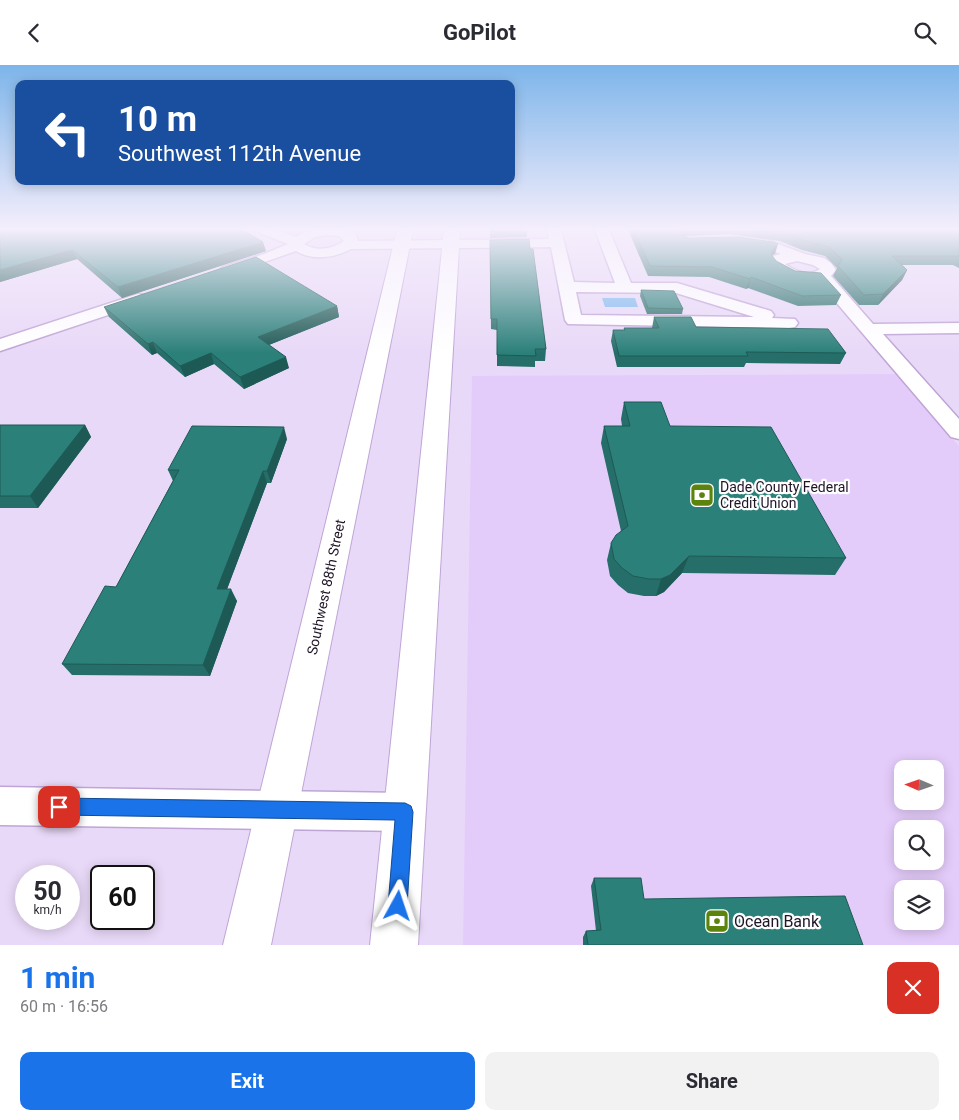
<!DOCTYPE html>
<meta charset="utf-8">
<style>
body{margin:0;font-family:Roboto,sans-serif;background:#f2f2f3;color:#2b2b33;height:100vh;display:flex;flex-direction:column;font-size:19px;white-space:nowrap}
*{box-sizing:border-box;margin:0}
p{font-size:16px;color:#7c7c81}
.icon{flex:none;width:28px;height:28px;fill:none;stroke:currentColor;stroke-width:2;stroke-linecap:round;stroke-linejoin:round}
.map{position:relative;height:880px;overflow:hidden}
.details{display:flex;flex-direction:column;background:#fff;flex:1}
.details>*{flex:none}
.guide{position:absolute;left:15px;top:15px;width:500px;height:105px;border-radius:10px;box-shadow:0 2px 12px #0003;background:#1a4fa0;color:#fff;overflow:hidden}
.needle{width:32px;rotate:272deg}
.controls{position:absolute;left:894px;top:695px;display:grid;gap:10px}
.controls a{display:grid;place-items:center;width:50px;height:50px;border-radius:10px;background:#fff;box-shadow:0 2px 12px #0003;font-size:25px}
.speed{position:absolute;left:15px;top:800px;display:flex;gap:10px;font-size:25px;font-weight:700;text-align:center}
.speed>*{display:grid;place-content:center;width:65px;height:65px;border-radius:50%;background:#fff;box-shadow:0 2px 12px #0003;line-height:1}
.speed small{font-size:12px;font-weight:400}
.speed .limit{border:2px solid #111;border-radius:8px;background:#fff;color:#111}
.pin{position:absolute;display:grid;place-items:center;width:42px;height:42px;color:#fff;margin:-21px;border-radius:10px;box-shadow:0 2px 8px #0006}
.me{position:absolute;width:55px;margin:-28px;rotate:5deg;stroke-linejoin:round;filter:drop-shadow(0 0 4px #0008)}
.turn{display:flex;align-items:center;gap:18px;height:105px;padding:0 20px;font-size:22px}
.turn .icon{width:65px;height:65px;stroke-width:2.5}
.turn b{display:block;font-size:35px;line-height:42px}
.round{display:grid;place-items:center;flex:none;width:52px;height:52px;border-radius:10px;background:#f2f2f3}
.overview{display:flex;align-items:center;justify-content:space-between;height:85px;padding:0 20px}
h1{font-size:30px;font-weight:700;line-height:38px;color:#1a73e8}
.button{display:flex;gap:10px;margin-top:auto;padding:10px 20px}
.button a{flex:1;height:58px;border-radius:10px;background:#1a73e8;color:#fff;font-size:20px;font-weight:700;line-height:58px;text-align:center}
.button a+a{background:#f2f2f3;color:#2b2b33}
header{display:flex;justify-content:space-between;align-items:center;height:65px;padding:0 20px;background:#fff;font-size:22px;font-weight:700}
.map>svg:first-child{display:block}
</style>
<header><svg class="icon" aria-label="back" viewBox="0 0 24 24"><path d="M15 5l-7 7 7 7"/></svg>GoPilot<svg class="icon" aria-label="search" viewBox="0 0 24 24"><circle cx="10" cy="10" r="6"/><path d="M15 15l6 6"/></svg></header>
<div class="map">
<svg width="959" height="880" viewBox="0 0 959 880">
<rect width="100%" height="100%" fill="#e9d9f8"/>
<path fill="#e4ccfa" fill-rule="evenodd" d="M897,309L959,381V880H463L472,311ZM902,704H935V736H902ZM902,764H935V796H902ZM902,824H935V856H902Z"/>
<polygon fill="#7db7ee" points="602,233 635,233 638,242 605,242"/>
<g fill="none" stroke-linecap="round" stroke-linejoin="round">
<g stroke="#bfa5d6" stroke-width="3">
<g id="minor">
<path d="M258,165H277L296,172L308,165H348L356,169L358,176L549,174L547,165H561L574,217L615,218L595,165H609L631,218H677L771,246L774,250L772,253L795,254L798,258L795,262L789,263L568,259L565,255L551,182L351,184C334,193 313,196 296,186L233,208H223L220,205L223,202L264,189L288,179L260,168ZM327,170L339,171L344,176C333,184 316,187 304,179L315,172ZM576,227L676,228L754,252L581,250Z"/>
<path d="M744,172L770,176L805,189L824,193L831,198L836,205L831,211L873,259L959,258V268L883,269L959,354V374L951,372L818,216C802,218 780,214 769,200L773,191L781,189L762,182L739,179L737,176L739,173ZM797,196L813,200L820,204C809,212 795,206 785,199Z"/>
<polygon points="138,229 144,230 146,234 144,238 0,286 0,274"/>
<polygon points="0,722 405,728 418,734 424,747 418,760 405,766 0,760"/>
</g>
</g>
<g stroke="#bfa5d6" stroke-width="2">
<g id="primary">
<polygon points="397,165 413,165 271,880 223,880"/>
<polygon points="444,165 460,165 418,880 370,880"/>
</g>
</g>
<use href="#minor" fill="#fff" fill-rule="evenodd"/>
<use href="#primary" fill="#fff" fill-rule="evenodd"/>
</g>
<g fill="#256e69">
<polygon points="0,165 266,186 122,233 77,194 0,217"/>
<polygon points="490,165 527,165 527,172 490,173"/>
<polygon points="628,165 959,165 959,203 953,200 902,200 907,205 902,215 878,240 859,240 833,211 837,203 825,191 802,185 780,176 730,169 687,171 684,172 775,189 771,190 776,196 841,230 836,240 798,241 748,223 746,224 709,212 648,211"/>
<polygon points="490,175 530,184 546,284 545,296 535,296 535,302 497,301 497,265 491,264"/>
<polygon points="641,225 683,244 682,249 647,249 640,231"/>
<polygon points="337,241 339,252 269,280 289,303 244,324 214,299 185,312 157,288 152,290 109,252 104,242"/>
<polygon points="654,252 696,262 846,288 840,299 746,298 744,302 617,302 611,276 613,265 624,265 624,263 652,263"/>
<polygon points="624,337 670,361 846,493 835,510 682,508 664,527 656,531 644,531 628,528 618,520 610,511 607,495 611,478 621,466 601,378 604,361 622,361 621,354"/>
<polygon points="0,360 85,360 91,372 38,443 0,443"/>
<polygon points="287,374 271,418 267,418 227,524 237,536 210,611 72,610 62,599 116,522 173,416 168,405"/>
<polygon points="594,813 644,834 863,880 583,880 583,872 586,866 596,866 591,821"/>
</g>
<g fill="#1e5a55">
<polygon points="682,165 688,165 687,171 680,173"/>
<polygon points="263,177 266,186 122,233 118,222"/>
<polygon points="778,179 775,189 771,190 771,189 775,181"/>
<polygon points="72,185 77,194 0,217 0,205"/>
<polygon points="907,205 902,215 878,240 883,229"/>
<polygon points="751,212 748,223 746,224 750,214"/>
<polygon points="337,241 339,252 261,283 258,272"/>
<polygon points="153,277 157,288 152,290 148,279"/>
<polygon points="211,288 214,299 185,312 180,301"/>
<polygon points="286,292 289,303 244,324 240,312"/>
<polygon points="85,360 91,372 38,443 30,431"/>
<polygon points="284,362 287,374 271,418 267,406"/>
<polygon points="263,406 267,418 223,535 217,524"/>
<polygon points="689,491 682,508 664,527 656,531 661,514"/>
<polygon points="231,524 237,536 210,611 203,600"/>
</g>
<g fill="#2b807a" stroke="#1e5a55">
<polygon points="0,165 243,165 263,177 118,222 72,185 0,205"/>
<polygon points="634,165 682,165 681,169 684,172 689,173 738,172 773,177 778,179 775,181 771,189 776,196 795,206 821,208 841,230 802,231 751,212 750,214 712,202 650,201"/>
<polygon points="768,165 959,165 959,191 892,191 907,205 883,229 864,230 838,201 842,194 829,182 805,176 784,167"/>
<polygon points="529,174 530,184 533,184 546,284 535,284 536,291 497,290 497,254 491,254 490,175"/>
<polygon points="256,192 337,241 258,272 286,292 240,312 211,288 180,301 153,277 148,279 104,242"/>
<polygon points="641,225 674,226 683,244 648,243"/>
<polygon points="654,252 691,252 696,262 828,264 846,288 746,287 748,291 619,291 613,265 625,265 624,263 659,263"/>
<polygon points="624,337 661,337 670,361 771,362 846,493 689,491 670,510 661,514 649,514 633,511 622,503 614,494 611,478 616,470 628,461 604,361 630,361"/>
<polygon points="0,360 85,360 30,431 0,431"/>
<polygon points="192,361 284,362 267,406 263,406 217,524 231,524 203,600 62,599 105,521 116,522 179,405 168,405"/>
<polygon points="594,813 641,813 644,834 845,831 863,880 588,880 586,866 601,865"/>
</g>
<linearGradient id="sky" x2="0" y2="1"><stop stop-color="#7db5ea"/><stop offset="0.57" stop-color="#f5eefc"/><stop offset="1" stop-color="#f5eefc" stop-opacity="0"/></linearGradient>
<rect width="959" height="288" fill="url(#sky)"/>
<polygon fill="#1a73e8" stroke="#114b97" points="59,733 405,738 411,741 413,747 407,841 404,848 398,851 391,848 388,841 395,755 59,750 53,748 51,742 53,735"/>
<defs>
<g id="bank-square" transform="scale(1.25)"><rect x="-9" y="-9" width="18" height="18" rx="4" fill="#5c840c" stroke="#fff"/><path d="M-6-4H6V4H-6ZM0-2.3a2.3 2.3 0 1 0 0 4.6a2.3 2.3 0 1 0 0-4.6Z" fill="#fff"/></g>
</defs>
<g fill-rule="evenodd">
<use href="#bank-square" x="702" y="430"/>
<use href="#bank-square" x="717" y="856"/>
</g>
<g text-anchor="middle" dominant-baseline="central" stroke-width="4.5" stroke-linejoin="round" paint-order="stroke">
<g font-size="14" fill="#1f1527" stroke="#fff" text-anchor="start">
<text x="720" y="422">Dade County Federal<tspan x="720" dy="16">Credit Union</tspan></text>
</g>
<g font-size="14" fill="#1f1527" stroke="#fff">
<text transform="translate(326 522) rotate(-78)">Southwest 88th Street</text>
</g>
<g font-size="16" fill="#1f1527" stroke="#fff" text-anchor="start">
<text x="734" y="856">Ocean Bank</text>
</g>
</g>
</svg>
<div class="controls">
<a><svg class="needle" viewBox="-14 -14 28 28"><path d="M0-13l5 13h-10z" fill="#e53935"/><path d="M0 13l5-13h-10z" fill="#7c7c81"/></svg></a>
<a><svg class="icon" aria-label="search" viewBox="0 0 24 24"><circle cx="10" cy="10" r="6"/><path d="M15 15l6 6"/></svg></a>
<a><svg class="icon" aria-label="layers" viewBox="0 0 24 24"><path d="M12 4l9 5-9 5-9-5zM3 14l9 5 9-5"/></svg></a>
</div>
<div class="speed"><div>50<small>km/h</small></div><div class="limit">60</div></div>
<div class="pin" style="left:59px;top:742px;background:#d93025"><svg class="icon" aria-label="arrive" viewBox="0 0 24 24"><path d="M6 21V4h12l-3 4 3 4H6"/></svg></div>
<svg class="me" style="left:398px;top:841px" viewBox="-20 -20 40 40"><path d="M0-17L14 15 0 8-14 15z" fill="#1a73e8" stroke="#fff" stroke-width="4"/></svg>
<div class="guide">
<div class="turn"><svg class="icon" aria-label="left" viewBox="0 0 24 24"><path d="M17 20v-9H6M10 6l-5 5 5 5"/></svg><div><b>10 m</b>Southwest 112th Avenue</div></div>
</div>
</div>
<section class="details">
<div class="overview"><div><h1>1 min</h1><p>60 m · 16:56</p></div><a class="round" style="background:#d93025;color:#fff"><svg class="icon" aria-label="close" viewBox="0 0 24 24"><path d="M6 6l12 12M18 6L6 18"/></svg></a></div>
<div class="button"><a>Exit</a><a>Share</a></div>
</section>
